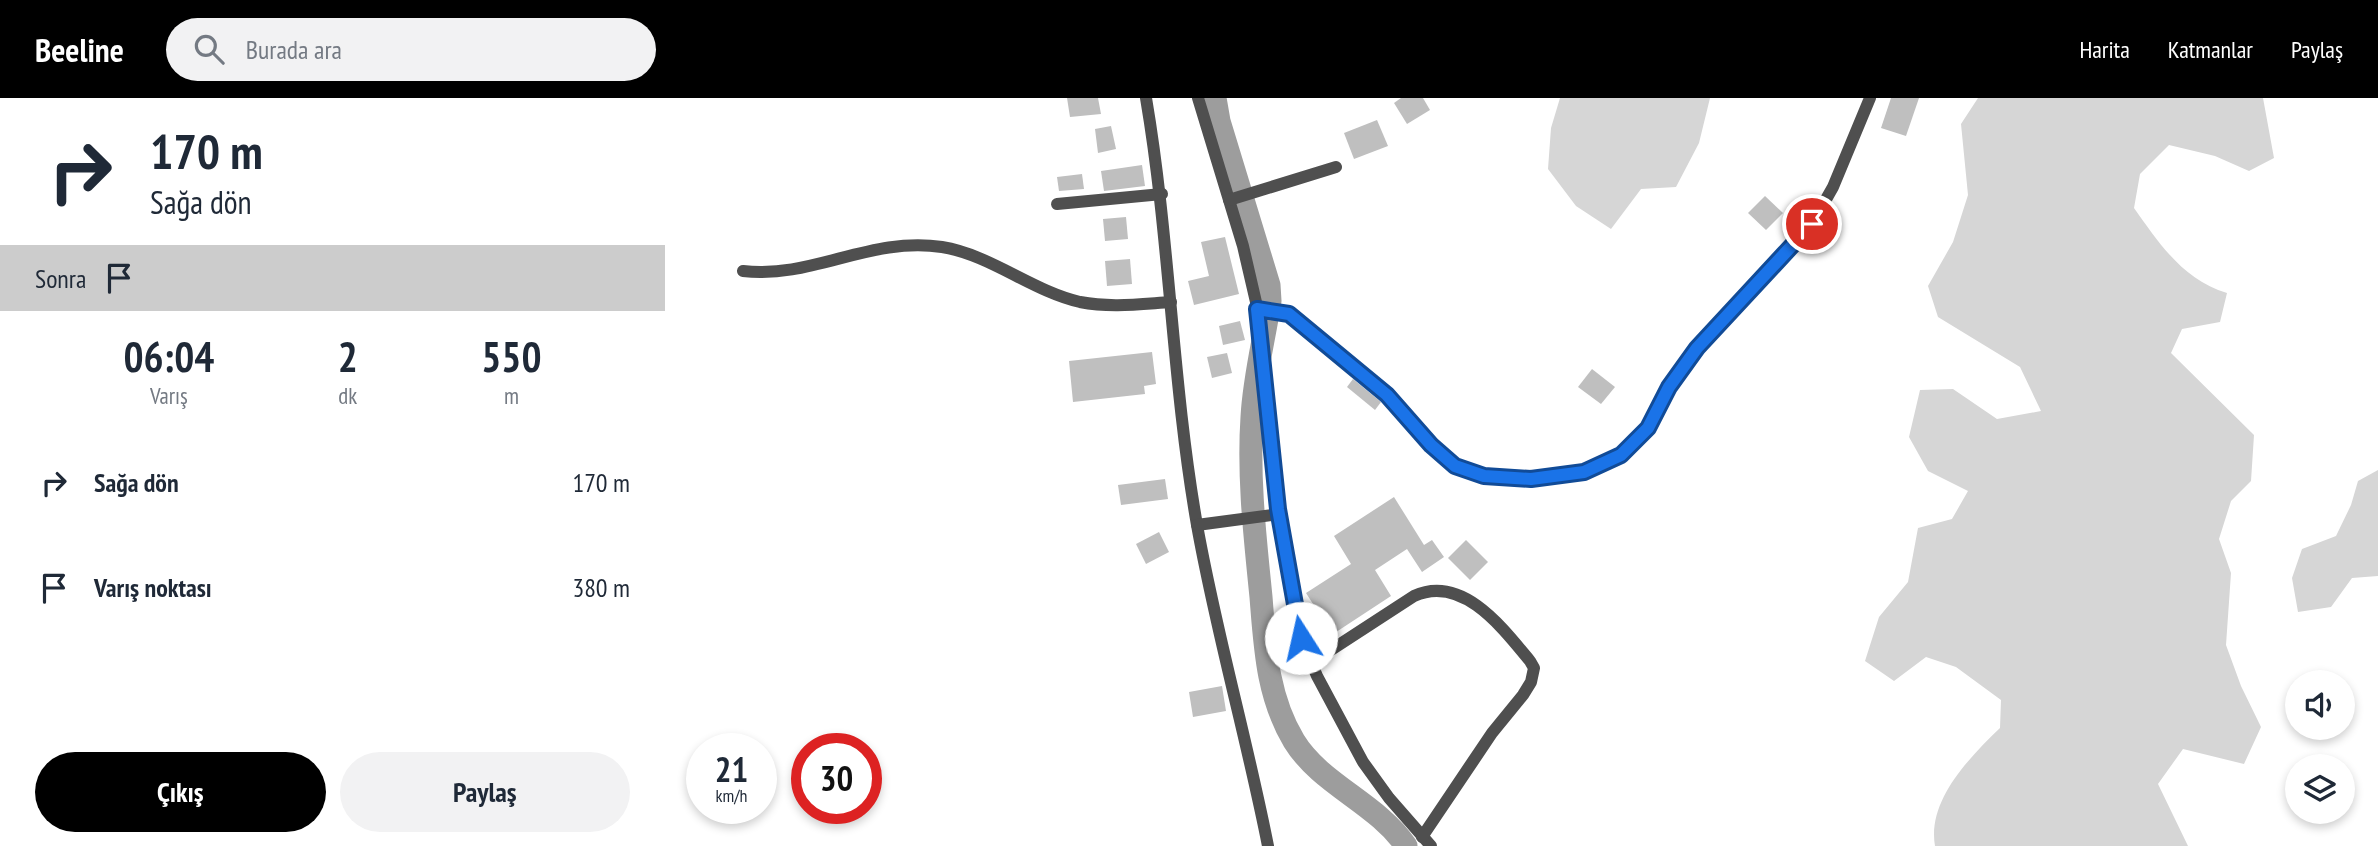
<!DOCTYPE html>
<html lang="tr">
<meta charset="utf-8">
<style>
body{margin:0;font-family:"PT Sans Narrow",sans-serif;background:#f2f2f3;color:#1f2937;height:100vh;display:flex;flex-direction:column;font-size:26px;white-space:nowrap}
*{box-sizing:border-box;margin:0}
p{font-size:23px;color:#747a83}
.icon{flex:none;width:38px;height:38px;fill:none;stroke:currentColor;stroke-width:2;stroke-linecap:round;stroke-linejoin:round}
.map{position:relative;flex:1;overflow:hidden}
.drawer{display:flex;flex-direction:column;background:#fff;width:665px}
.drawer>*{flex:none}
.guide{background:#fff;color:#1f2937;overflow:hidden}
.fabs{position:absolute;left:1620px;top:572px;display:grid;gap:14px}
.fabs a{display:grid;place-items:center;width:70px;height:70px;border-radius:50%;background:#fff;box-shadow:0 4px 10px #0003;font-size:35px}
.speed{position:absolute;left:21px;top:635px;display:flex;gap:14px;font-size:35px;font-weight:700;text-align:center}
.speed>*{display:grid;place-content:center;width:91px;height:91px;border-radius:50%;background:#fff;box-shadow:0 4px 10px #0003;line-height:1}
.speed small{font-size:18px;font-weight:400}
.speed .limit{border:10px solid #d22;background:#fff;color:#111}
.pin{position:absolute;display:grid;place-items:center;width:60px;height:60px;color:#fff;margin:-30px;border:4px solid #fff;border-radius:50%;box-shadow:0 2px 7px #0007}
.me{position:absolute;width:77px;margin:-38px;rotate:350deg;stroke-linejoin:round;filter:drop-shadow(0 0 5px #0008)}
.turn{display:flex;align-items:center;gap:24px;height:147px;padding:0 35px;font-size:32px}
.turn .icon{width:91px;height:91px;stroke-width:2.5}
.turn b{display:block;font-size:49px;line-height:60px}
.then{display:flex;align-items:center;height:66px;padding:0 35px;background:#0003;gap:14px;font-size:26px}
.eta{display:flex;justify-content:space-evenly;align-items:center;height:119px;text-align:center}
.eta b{font-size:42px;font-weight:600;line-height:49px}
.button{display:flex;gap:14px;margin-top:auto;padding:14px 35px}
.button a{flex:1;height:80px;border-radius:42px;background:#000;color:#fff;font-size:28px;font-weight:600;line-height:80px;text-align:center}
.button a+a{background:#f2f2f3;color:#1f2937}
ul{padding:0;list-style:none}
li{display:flex;align-items:center;gap:21px;height:105px;padding:0 35px}
li div{flex:1}
li b{display:block;font-size:26px}
li em{font-style:normal}
header{display:flex;align-items:center;gap:42px;box-sizing:border-box;height:98px;padding:0 35px;background:#000;color:#fff}
header strong{font-size:33px}
nav{display:flex;gap:38px;margin-inline-start:auto;font-size:24px}
.search{width:490px;height:63px;background:#f2f2f3;display:flex;align-items:center;gap:18px;box-sizing:border-box;padding:0 24px;border-radius:38px;color:#747a83;font-size:26px}
main{display:flex;flex:1;min-height:0}
.map>svg:first-child{display:block}
</style>
<header>
<strong>Beeline</strong>
<div class="search"><svg class="icon" aria-label="search" viewBox="0 0 24 24"><circle cx="10" cy="10" r="6"/><path d="M15 15l6 6"/></svg>Burada ara</div>
<nav><a>Harita</a><a>Katmanlar</a><a>Paylaş</a></nav>
</header>
<main>
<section class="drawer">
<div class="guide">
<div class="turn"><svg class="icon" aria-label="right" viewBox="0 0 24 24"><path d="M7 20v-9h11M14 6l5 5-5 5"/></svg><div><b>170 m</b>Sağa dön</div></div>
<div class="then">Sonra<svg class="icon" aria-label="arrive" viewBox="0 0 24 24"><path d="M6 21V4h12l-3 4 3 4H6"/></svg></div>
</div>
<div class="eta">
<div><b>06:04</b><p>Varış</p></div>
<div><b>2</b><p>dk</p></div>
<div><b>550</b><p>m</p></div>
</div>
<ul>
<li><svg class="icon" aria-label="right" viewBox="0 0 24 24"><path d="M7 20v-9h11M14 6l5 5-5 5"/></svg><div><b>Sağa dön</b></div><em>170 m</em></li>
<li><svg class="icon" aria-label="arrive" viewBox="0 0 24 24"><path d="M6 21V4h12l-3 4 3 4H6"/></svg><div><b>Varış noktası</b></div><em>380 m</em></li>
</ul>
<div class="button"><a>Çıkış</a><a>Paylaş</a></div>
</section>
<div class="map">
<svg width="1713" height="748" viewBox="0 0 1713 748">
<rect width="100%" height="100%" fill="#fff"/>
<g fill="#d6d6d6">
<polygon points="895,0 1045,0 1034,45 1011,89 976,91 946,131 911,108 883,71 886,30"/>
<path d="M1313,0H1598L1609,60L1584,73L1550,58L1504,47L1475,76L1469,110C1494,145 1518,182 1562,195L1555,224L1517,231L1506,255L1589,337L1586,383L1566,403L1554,441L1566,475L1561,547L1576,588L1596,629L1579,666L1518,651L1493,686L1523,748H1270C1262,702 1305,659 1335,630L1336,602L1291,569L1261,559L1229,583L1200,563L1214,519L1243,484L1253,430L1287,421L1303,393L1263,373L1244,339L1255,292L1288,291L1332,321L1376,313L1355,269L1273,219L1263,188L1288,144L1303,97L1296,26Z"/>
<polygon points="1713,372 1713,478 1687,480 1666,509 1633,514 1627,480 1637,451 1671,438 1686,407 1693,383"/>
</g>
<g fill="none" stroke-linecap="round" stroke-linejoin="round">
<path stroke="#9d9d9d" stroke-width="23" d="M550,0L554,23L604,187L605,203C599,242 589,280 587,319C583,379 590,439 596,499C600,549 602,598 629,643C656,687 712,705 741,748"/>
</g>
<g fill="#bfbfbf">
<polygon points="402,0 433,0 436,16 405,19"/>
<polygon points="736,0 758,0 765,12 742,26 729,5"/>
<polygon points="1226,0 1254,0 1241,38 1216,30"/>
<polygon points="712,22 723,48 689,61 679,35"/>
<polygon points="446,28 451,51 433,55 430,31"/>
<polygon points="477,67 480,88 439,93 436,73"/>
<polygon points="417,76 419,91 394,93 392,79"/>
<polygon points="1100,98 1118,115 1101,132 1083,115"/>
<polygon points="461,119 463,141 440,143 438,121"/>
<polygon points="560,139 574,196 529,207 523,183 544,178 536,144"/>
<polygon points="465,161 467,186 442,188 440,163"/>
<polygon points="575,223 580,242 558,247 554,228"/>
<polygon points="487,254 491,286 479,288 480,296 408,304 404,263"/>
<polygon points="562,255 567,275 547,280 542,259"/>
<polygon points="927,271 950,289 936,306 913,289"/>
<polygon points="688,281 716,304 710,312 682,289"/>
<polygon points="500,381 503,401 456,407 453,387"/>
<polygon points="729,399 759,447 767,442 779,459 757,474 742,451 710,472 726,498 662,540 650,521 655,517 641,495 686,466 669,438"/>
<polygon points="494,434 504,454 481,466 471,446"/>
<polygon points="801,442 823,464 805,482 783,460"/>
<polygon points="557,588 561,613 528,619 524,594"/>
</g>
<g fill="none" stroke-linecap="round" stroke-linejoin="round">
<g stroke="#4f4f4f" stroke-width="12">
<path d="M481,0C505,141 507,285 532,427C551,534 582,641 603,748"/>
<polyline points="533,0 578,148 594,217 613,411 636,540 652,578 698,664 724,700 766,748"/>
<polyline points="564,102 671,69"/>
<polyline points="392,106 497,96"/>
<path d="M78,173C148,181 205,138 277,149C326,157 367,193 415,204C446,210 475,206 506,204"/>
<polyline points="592,211 624,217 722,297 766,347 790,368 819,378 866,381 919,375 956,357 983,329 1004,289 1032,250 1147,126 1168,89 1205,0"/>
<polyline points="532,427 614,416"/>
<path d="M646,565L749,498C797,476 837,529 865,563L869,570L866,584L858,597L827,635L757,739"/>
</g>
</g>
<g fill="none" stroke-linecap="round" stroke-linejoin="round">
<g stroke="#114b97" stroke-width="18">
<polyline id="route" points="636,540 613,411 592,211 624,216 722,297 766,347 790,368 819,378 866,381 919,374 956,357 983,330 1004,289 1032,250 1147,126"/>
</g>
<use href="#route" stroke="#1a73e8" stroke-width="12"/>
</g>
</svg>
<div class="fabs">
<a><svg class="icon" aria-label="sound" viewBox="0 0 24 24"><path d="M4 9h4l5-4v14l-5-4H4zM17 9q2 3 0 6"/></svg></a>
<a><svg class="icon" aria-label="layers" viewBox="0 0 24 24"><path d="M12 4l9 5-9 5-9-5zM3 14l9 5 9-5"/></svg></a>
</div>
<div class="speed"><div>21<small>km/h</small></div><div class="limit">30</div></div>
<div class="pin" style="left:1147px;top:126px;background:#d93025"><svg class="icon" aria-label="arrive" viewBox="0 0 24 24"><path d="M6 21V4h12l-3 4 3 4H6"/></svg></div>
<svg class="me" style="left:636px;top:540px" viewBox="-20 -20 40 40"><circle r="19" fill="#fff"/><path d="M0-13L10 11 0 6-10 11z" fill="#1a73e8"/></svg>
</div>
</main>
